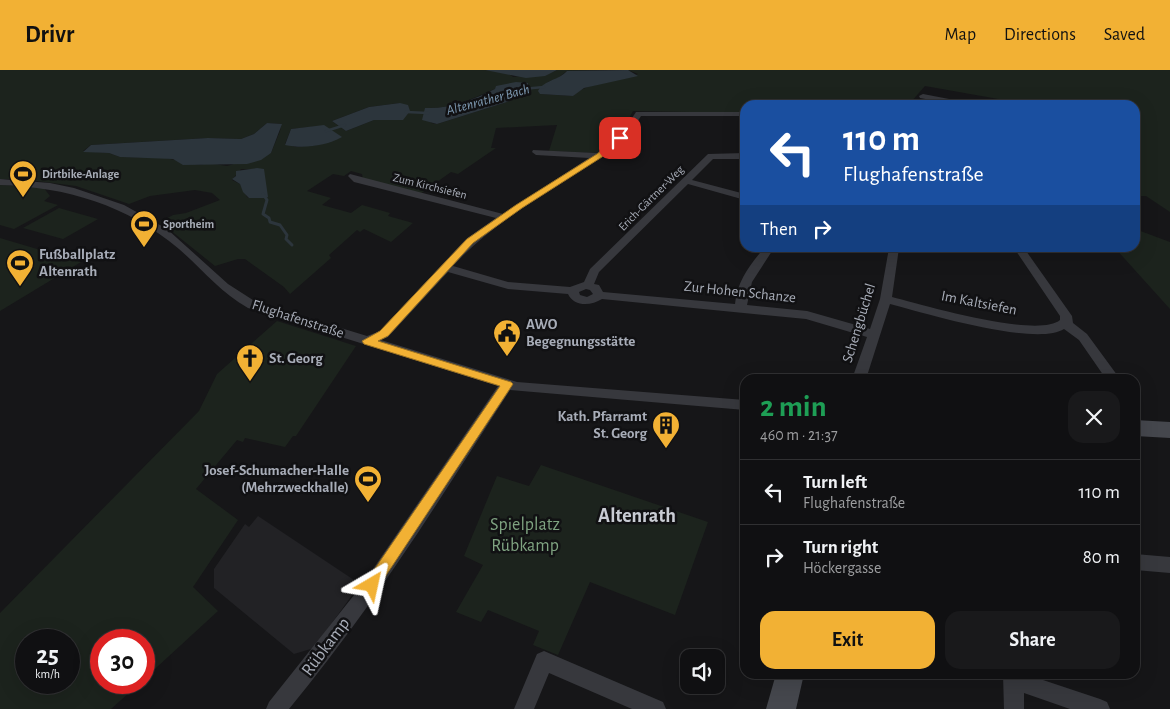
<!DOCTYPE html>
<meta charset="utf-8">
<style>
body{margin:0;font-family:"Alegreya Sans",sans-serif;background:#19191b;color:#f1f3f6;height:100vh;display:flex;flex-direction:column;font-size:19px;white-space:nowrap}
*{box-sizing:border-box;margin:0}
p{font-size:16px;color:#9c9d9f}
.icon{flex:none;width:28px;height:28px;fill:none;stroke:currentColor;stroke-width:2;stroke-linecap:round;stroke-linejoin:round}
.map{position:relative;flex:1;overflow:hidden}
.side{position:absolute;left:740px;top:304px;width:400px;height:305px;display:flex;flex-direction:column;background:#101012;border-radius:15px;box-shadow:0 5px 20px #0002,0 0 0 1px #303032}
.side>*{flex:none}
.top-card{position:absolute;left:740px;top:30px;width:400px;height:152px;border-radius:15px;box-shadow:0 5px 20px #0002,0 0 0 1px #303032;background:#1a4fa0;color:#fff;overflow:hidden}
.tools{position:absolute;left:680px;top:579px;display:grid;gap:10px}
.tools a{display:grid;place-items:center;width:45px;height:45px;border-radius:10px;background:#101012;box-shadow:0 5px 20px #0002,0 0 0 1px #303032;font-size:25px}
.speed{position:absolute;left:15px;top:559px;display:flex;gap:10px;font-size:25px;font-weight:700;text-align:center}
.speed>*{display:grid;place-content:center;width:65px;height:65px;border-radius:50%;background:#101012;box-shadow:0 5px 20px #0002,0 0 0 1px #303032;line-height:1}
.speed small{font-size:12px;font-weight:400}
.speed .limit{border:8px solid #d22;background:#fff;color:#111}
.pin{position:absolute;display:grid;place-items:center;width:42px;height:42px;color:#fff;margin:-21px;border-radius:10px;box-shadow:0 2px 8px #0006}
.me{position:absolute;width:55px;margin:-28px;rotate:36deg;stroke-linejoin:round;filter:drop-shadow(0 0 4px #0008)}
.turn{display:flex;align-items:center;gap:18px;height:105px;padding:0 20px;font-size:22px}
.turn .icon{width:65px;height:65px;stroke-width:2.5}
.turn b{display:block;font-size:35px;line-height:42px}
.then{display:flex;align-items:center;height:48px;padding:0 20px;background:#0003;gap:10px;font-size:19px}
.round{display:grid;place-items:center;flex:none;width:52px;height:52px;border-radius:15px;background:#19191b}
.overview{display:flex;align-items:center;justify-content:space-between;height:85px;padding:0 20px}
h1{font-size:30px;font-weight:700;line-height:38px;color:#1e9e55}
.button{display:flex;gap:10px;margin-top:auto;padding:10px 20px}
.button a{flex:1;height:58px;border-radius:15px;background:#f2b134;color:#111;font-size:20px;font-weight:700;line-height:58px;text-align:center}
.button a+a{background:#19191b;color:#f1f3f6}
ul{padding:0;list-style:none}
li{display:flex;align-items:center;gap:15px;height:65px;padding:0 20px;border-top:1px solid #303032}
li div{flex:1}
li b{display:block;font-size:19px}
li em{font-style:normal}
header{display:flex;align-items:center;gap:30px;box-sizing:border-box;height:70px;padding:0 25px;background:#f2b134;color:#111}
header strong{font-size:24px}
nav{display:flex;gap:28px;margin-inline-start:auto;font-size:18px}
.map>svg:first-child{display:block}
</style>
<header>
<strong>Drivr</strong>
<nav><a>Map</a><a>Directions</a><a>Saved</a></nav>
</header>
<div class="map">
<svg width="1170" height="639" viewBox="0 0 1170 639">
<rect width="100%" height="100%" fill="#161618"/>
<polygon fill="#222225" points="258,446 360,514 314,578 294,584 214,518 214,499 245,454 249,457"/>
<g fill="#1c231d" fill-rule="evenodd">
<path d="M0,0H485L508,3L513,7L553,2L557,0H608L567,1L558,8L548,12L540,24L573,26C584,13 621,11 638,4L628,0H1170V142L1146,126H1135V35H1032L925,16L911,32L905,35H745V43L633,41L621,63L599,83L549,81L557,55L496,58L491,78H496L458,104L451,102L420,124L363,109L362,104L351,101L344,106L333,104L307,121L331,128L322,135L351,143L362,135L390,143L388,146L413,153L391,172L364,159L360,162L357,160L329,185L331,188L290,224L284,217L245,189H238L215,196L160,152L173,145L186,143L220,130L212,123L195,120L150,126L129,134L76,116L21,109H0ZM495,19L507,32L437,54L431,53L425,38C452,39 471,29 495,19ZM400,33L403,50H374L346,61L332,51L369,37ZM267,53L281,54L280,61L271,83L227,96L208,93L200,95L165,88L120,87L109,83L83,81L91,75L208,68L241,69L254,64ZM321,56L318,75L296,77L285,74L291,59ZM241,99H261L264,104L265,119L249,128L247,127L240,114L232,110Z"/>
<polygon points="0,115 43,117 50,126 44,131 58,135 14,159 0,155"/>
<polygon points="59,138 98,149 63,169 23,158"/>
<polygon points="1135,159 1170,172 1170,239 1115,178 1135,178"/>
<polygon points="0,168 81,192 0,241"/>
<path d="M277,251L356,276L296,366H293L285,377L245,368L243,372L237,370L196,419L238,450L193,517L218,541L144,609V570H101V612L140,613L111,639H0V543L199,341L217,304ZM26,570H69V612H26Z"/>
<polygon points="541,395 708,452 675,545 590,512 558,585 533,575 539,561 488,540 481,552 456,542 483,495 464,486 497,406 529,416"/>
</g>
<g fill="#2c353c">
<polygon points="485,0 557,0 545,6 526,8"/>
<path d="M628,0L638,6L584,18L573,26L540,24L538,21C544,10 559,10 567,1Z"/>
<path d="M516,12L528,13V21L507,32L437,54L422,50L425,38C451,39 472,30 495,19L496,16Z"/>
<polygon points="400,33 408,35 410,41 403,50 374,50 346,61 332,51 369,37"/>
<polygon points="267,53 282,54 271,83 261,90 247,94 183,95 173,89 120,87 109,83 83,82 91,75 208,68 241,69 254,64"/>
<path d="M324,55L342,67C326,76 303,79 285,75L291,59Z"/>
<polygon points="257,98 264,99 268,127 266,128 249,128 243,122 240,114 232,109 236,106 236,101"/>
</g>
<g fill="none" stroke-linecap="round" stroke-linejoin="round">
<g stroke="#2c353c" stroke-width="2.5">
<polyline points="522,19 544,17"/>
<polyline points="406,42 428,43"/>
<polyline points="326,61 345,55"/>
</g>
<polyline stroke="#2c353c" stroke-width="3" points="263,124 267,130 263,144 269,148 270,152 280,155 287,165 286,169 292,175"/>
<g fill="#37383d" fill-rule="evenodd">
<polygon points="923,24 970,33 974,35 958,35 920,28 919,26"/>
<path d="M636,42H745V46H641L632,60L633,64C575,110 503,141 453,196L508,212L570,217L584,212L590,199L708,84L745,83V89H713L692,110L745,124V130L688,114L599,202L594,214L599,215L603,222L735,234C737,211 750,195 764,178H774L752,212L747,235L807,241L870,259L880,229L889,178H899L892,227C923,235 1038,269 1060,250V246L1014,178H1024L1072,246L1073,253L1087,264L1120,309H1106L1079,270L1064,259C1036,277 924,243 890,234L866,309H852L867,267L806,249L602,229C591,236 574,237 568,224L508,219L448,202L388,267L381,270L517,312L745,330V340L510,320C440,429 372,539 289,639H266L269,632L362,515L498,316L248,238C220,222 202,199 179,179C127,135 66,117 0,115V109L50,113L74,118L124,135L167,159L228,214L256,232L367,266L380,261L466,169L496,148L354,112L348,106L350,104L503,144L589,88L536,85L532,82L533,80L597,83L625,62L624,60ZM586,219L590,220L593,224L587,227L580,225L579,222Z"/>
<polygon points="1135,484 1170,487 1170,503 1135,500"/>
<polygon points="544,581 663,632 666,639 632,639 549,603 534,639 514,639 537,584"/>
<polygon points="1003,604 1025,604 1100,629 1107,632 1110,639 1070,639 1024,623 1024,639 1004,639"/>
</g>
<g fill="#45474d" fill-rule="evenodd">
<polygon points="1135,350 1170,352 1170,368 1135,366"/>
<polygon points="776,604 804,604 796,639 766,639"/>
</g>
</g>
<polygon fill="#f2b134" stroke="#9d7322" points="618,67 624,68 602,87 522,138 473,173 388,266 378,271 511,312 513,314 377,519 372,521 367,519 365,515 367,510 500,316 364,274 362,271 380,261 467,169 516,135 597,84"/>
<defs>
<g id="stadium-pin" transform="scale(1.4375)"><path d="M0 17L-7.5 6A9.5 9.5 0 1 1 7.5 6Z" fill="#f2b134" stroke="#111113"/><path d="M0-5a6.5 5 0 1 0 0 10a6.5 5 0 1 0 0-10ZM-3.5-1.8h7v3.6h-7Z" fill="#111"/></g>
<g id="civic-pin" transform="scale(1.4375)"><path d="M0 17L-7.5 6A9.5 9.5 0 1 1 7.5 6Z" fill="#f2b134" stroke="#111113"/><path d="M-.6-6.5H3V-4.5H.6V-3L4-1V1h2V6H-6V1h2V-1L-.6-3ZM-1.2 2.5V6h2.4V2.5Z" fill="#111"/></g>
<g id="church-pin" transform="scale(1.4375)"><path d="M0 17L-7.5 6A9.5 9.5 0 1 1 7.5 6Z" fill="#f2b134" stroke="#111113"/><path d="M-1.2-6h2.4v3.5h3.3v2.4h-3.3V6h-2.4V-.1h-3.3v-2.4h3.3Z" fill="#111"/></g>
<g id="building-pin" transform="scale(1.4375)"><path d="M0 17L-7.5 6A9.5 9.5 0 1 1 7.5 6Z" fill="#f2b134" stroke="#111113"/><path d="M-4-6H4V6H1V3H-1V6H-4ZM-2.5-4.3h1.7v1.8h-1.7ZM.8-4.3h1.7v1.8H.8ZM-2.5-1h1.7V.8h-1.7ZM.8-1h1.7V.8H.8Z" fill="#111"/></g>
</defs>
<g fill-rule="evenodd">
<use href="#stadium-pin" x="23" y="104"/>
<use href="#stadium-pin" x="144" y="154"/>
<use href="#stadium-pin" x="20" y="193"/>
<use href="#civic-pin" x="507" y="263"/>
<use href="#church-pin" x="250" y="288"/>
<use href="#building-pin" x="666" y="355"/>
<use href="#stadium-pin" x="368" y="409"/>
</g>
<g text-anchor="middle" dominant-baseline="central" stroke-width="5" stroke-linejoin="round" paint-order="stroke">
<g font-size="12" font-weight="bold" fill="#a8adb8" stroke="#111113" text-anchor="start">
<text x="42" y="104">Dirtbike-Anlage</text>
<text x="163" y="154">Sportheim</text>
</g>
<g font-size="12" fill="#a8adb8" stroke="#111113">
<text transform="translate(430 116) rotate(14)">Zum Kirchsiefen</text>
<text transform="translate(651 128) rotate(-45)">Erich-Gärtner-Weg</text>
</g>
<g font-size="14" font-style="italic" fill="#7f9bb3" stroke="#111113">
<text transform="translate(488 30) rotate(-15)">Altenrather Bach</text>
</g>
<g font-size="15" font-weight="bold" fill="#a8adb8" stroke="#111113" text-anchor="start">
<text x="39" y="184">Fußballplatz<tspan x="39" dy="17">Altenrath</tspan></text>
<text x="526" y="254">AWO<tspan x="526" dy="17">Begegnungsstätte</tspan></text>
<text x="269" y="288">St. Georg</text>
<text x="647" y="346" text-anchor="end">Kath. Pfarramt<tspan x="647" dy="17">St. Georg</tspan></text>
<text x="349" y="400" text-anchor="end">Josef-Schumacher-Halle<tspan x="349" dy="17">(Mehrzweckhalle)</tspan></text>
</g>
<g font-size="15" fill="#a8adb8" stroke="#111113">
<text transform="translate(740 222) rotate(6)">Zur Hohen Schanze</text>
<text transform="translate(979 233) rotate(11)">Im Kaltsiefen</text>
<text transform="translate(298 249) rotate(18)">Flughafenstraße</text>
<text transform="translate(859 253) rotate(-73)">Schengbüchel</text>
</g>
<g font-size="18" fill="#7fa381" stroke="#111113">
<text x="525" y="455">Spielplatz<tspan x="525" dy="21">Rübkamp</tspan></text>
</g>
<g font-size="18" fill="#a8adb8" stroke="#111113">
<text transform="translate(326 577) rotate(-53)">Rübkamp</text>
</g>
<g font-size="20" font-weight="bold" fill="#c9ccd4" stroke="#111113">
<text x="637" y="446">Altenrath</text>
</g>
</g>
</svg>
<div class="tools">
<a><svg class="icon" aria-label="sound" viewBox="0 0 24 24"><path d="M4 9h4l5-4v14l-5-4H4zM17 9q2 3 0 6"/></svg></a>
</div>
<div class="speed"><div>25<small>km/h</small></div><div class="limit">30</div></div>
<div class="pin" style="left:620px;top:68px;background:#d93025"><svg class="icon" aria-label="arrive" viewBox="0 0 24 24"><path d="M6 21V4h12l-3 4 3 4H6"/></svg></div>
<svg class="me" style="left:372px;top:515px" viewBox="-20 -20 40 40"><path d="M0-17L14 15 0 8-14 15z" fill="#f2b134" stroke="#fff" stroke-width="4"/></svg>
<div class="top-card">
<div class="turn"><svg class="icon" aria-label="left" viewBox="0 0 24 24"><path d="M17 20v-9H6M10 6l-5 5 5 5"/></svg><div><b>110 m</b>Flughafenstraße</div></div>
<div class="then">Then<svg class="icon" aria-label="right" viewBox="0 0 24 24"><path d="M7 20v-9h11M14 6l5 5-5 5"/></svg></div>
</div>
<section class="side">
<div class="overview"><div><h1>2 min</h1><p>460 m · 21:37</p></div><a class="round"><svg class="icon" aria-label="close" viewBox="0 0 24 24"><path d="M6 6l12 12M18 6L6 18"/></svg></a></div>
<ul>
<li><svg class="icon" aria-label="left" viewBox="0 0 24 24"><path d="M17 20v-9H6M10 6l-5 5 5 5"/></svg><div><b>Turn left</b><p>Flughafenstraße</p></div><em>110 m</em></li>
<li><svg class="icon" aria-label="right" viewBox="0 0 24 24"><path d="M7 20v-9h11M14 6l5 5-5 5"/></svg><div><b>Turn right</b><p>Höckergasse</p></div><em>80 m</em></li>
</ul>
<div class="button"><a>Exit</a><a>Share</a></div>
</section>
</div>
